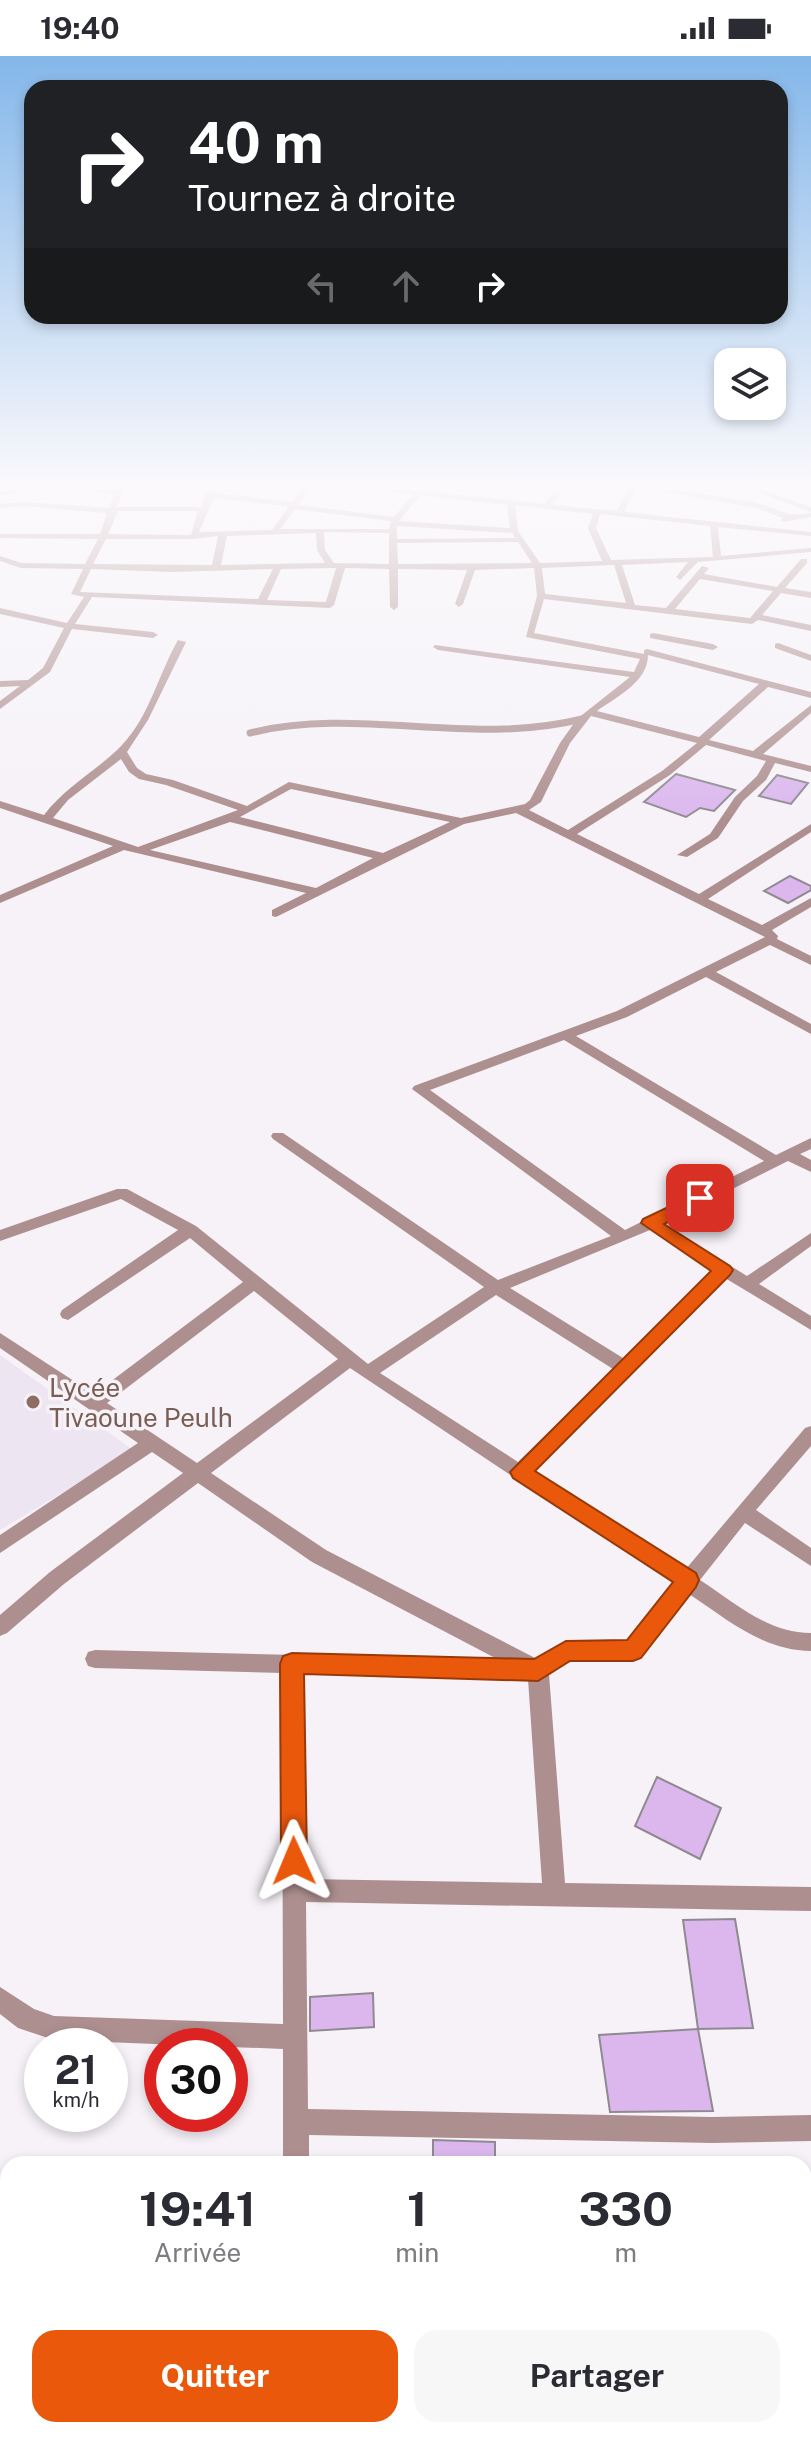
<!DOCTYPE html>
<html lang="fr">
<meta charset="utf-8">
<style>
body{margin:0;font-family:"Public Sans",sans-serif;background:#f7f7f7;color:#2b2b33;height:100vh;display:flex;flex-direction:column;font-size:30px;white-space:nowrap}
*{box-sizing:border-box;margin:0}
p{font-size:26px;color:#7c7c81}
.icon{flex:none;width:44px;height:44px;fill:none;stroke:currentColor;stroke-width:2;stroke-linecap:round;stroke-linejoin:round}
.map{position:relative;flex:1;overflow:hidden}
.panel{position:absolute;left:0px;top:2100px;width:812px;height:282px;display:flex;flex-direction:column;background:#fff;border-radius:24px 24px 0 0;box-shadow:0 4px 12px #0003}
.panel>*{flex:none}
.top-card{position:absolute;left:24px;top:24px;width:764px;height:244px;border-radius:24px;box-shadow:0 4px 12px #0003;background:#202124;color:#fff;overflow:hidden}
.tools{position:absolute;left:714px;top:292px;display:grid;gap:16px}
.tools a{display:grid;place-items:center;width:72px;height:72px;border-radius:16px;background:#fff;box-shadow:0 4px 12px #0003;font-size:40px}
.speed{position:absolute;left:24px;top:1972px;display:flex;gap:16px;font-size:40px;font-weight:700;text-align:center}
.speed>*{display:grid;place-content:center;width:104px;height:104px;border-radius:50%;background:#fff;box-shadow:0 4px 12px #0003;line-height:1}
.speed small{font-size:20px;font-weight:400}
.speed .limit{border:12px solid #d22;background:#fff;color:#111}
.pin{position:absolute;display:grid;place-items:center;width:68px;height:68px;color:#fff;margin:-34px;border-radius:16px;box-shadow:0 4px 12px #0006}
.me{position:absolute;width:88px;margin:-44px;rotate:359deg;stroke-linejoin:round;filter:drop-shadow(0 0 6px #0008)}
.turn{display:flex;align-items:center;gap:28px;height:168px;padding:0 32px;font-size:36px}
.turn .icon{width:104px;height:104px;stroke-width:2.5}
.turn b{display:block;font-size:56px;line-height:68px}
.lanes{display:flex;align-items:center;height:76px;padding:0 32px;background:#0003;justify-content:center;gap:40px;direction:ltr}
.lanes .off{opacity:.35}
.eta{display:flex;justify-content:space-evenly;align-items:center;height:136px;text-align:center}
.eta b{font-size:48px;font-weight:700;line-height:56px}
.cta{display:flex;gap:16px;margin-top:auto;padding:16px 32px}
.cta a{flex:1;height:92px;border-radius:24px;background:#ea580c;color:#fff;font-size:32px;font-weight:700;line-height:92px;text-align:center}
.cta a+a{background:#f7f7f7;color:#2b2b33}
.status{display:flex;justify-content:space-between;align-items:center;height:56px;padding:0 40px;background:#fff;direction:ltr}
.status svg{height:22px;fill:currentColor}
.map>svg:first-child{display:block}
</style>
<div class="status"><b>19:40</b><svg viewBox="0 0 49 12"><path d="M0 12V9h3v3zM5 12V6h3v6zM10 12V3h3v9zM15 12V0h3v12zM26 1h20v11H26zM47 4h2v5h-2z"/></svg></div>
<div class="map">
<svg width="811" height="2381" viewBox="0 0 811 2381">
<rect width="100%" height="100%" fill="#f6f2f8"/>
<polygon fill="#ede5f2" points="0,1299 133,1394 0,1474"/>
<g fill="#dbb7ee" stroke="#8e8a90" stroke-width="2">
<polygon points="676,718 735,734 714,755 700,752 686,761 644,746"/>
<polygon points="777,719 808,727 791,748 759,740"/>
<polygon points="790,820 811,830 811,834 788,847 764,835"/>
<polygon points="657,1721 721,1752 700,1803 635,1770"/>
<polygon points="735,1863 753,1972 698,1973 683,1864"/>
<polygon points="373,1937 374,1971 310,1975 310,1941"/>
<polygon points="698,1973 713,2055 610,2056 599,1979"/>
<polygon points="433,2084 495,2086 495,2108 433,2108"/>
</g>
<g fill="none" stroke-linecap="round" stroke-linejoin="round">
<path stroke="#ae8f8f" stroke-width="7" d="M250,677C359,650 469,691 582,663"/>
<g fill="#ae8f8f" fill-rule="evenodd">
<polygon points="14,433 34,433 0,440 0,436"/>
<path d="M70,433H124L117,451H201L205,439L211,433H219L216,437L292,446L301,433H309L298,449L394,461L413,439L377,433H406L544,448L555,433H563L552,449L617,455L628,433H636L624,456L811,476V480L718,471L721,500L811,492V496L698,506L680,524L676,521L688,506L622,509L635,549L666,552L702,510L709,512L704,518L777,531L801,503H807V507L785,532L811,536V542L781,537L762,559L811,569V575L758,564L752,568L544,543L534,577L644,598V594L647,593L811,636V642L768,631L709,684L753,695L811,649V657L763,698L811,710V716L775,707L766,724L743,745L718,782L687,801L677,799L710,778L735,741L757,720L766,705L706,689L670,719L577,778L699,838L811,768V776L708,843L762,869L811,842V851L772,874L778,880L777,883L811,900V909L770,889L716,916L811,968V978L706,921L627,961L576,980L776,1099L811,1082V1093L800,1098L811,1104V1116L788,1105L663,1168L747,1220L811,1177V1190L759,1228L811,1260V1274L725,1222L532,1415L685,1514L805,1372L811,1370V1390L756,1454L811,1492V1510L745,1467L700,1524C735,1547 768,1577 811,1577V1595C763,1595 727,1563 689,1538L640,1600L633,1603L569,1604L549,1618L565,1827L811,1831V1855L306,1846L308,2053L712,2061L811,2059V2085L712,2087L309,2079V2108H283V1993L54,1984L18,1972L0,1958V1931L34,1953L54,1960L283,1968L282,1617L95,1612L88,1610L85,1603L88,1596L95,1594L499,1604L312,1506L198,1427L64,1528L7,1577L0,1580V1559L50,1516L183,1417L152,1396L0,1497V1479L138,1387L0,1292V1277L94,1338L243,1226L190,1182L68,1264L62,1262L60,1258L62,1254L178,1174L121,1143L0,1185V1174L117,1133H127L196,1170L368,1308L484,1231L273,1083L271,1080L273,1077H283L498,1224L611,1180L412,1033L414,1030L617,955L765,881L516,757L464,768L276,861L272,860V854L306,837L124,794L0,847V839L113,790L0,752V745L44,759C65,731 99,713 122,689C149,661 159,617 178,584L186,586L148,664L127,696L137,712L146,718L173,724L247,750L289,726L461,762L525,748L530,744L560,687L577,663L630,621L438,594L433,591L435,589L634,616L640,603L526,581L537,540L534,512L475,514L463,548L459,551L455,548L467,514L398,513V551L394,554L390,551L389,513L345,512L334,549L330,552L92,541L75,568L153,576L158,579L153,582L72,573L50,616L0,653V645L20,630L0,631V625L28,624L43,612L64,572L0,558V552L67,567L84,541L71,538L83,513L21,512L0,505V500L22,507L85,508L98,483L0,482V478H100L107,457L23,450L0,452V448L23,446L109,452L114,438ZM420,439L507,449L510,472L399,465ZM214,442L286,450L288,452L272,474L199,476ZM515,449L593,458L588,472L602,505L540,507L518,475ZM295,453L391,465L389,473H280ZM118,455H198L191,479L108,478ZM600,458L710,470L713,501L611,504L596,472ZM397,470L512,477L515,482L397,483ZM324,476L389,477V508L334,507L325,494ZM316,477L317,494L325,507L221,509L227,480ZM218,480L212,509L93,508L106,483H194ZM518,486L532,507L398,508L397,487ZM614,509L626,547L545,538L542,512ZM336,512L326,546L267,544L281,513ZM91,513L172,516L273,513L258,543L80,536ZM700,523L773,535L750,562L675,553ZM648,599L759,628L699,681L597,655C616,641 648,626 648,599ZM591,660L697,687L662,715L568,774L529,754L541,746L570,687ZM121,703L129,716L139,723L166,729L238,754L138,791L53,762L68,744ZM291,733L450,766L383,797L240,761ZM230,766L373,802L316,832L150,794ZM564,984L764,1105L625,1174L430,1034ZM650,1174L713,1214L623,1302L510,1232ZM254,1235L338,1303L197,1407L107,1347ZM496,1239L613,1313L518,1406L380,1317ZM350,1312L674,1528L628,1585L566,1586L537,1603L326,1494L211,1417ZM302,1617L528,1623L542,1827L305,1823Z"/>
<path d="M648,433C684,433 721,441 756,447C781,452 783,462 811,457V461L784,466L780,464L783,462L757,452Z"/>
<polygon points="748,433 760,433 811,451 811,456"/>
<polygon points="653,577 713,588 718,591 713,594 650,582 650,578"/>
<polygon points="778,587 811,599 811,605 775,592 775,588"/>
<rect x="0" y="2224" width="8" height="28"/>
<rect x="804" y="2237" width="7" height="28"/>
<rect x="284" y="2374" width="30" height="7"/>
<polygon points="523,2374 554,2374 557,2381 526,2381"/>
</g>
</g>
<linearGradient id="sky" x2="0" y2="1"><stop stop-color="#84b7ea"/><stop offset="0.56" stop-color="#fbf9fc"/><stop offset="1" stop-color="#fbf9fc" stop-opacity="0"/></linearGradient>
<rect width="811" height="767" fill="url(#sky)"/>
<polygon fill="#ea580c" stroke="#983908" stroke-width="2" points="700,1136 708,1142 706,1146 664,1168 730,1210 733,1214 730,1219 535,1415 696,1517 699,1524 696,1531 641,1602 633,1605 570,1605 538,1625 304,1618 307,1805 303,1815 294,1818 284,1815 281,1805 280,1608 283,1600 292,1597 534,1603 566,1585 627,1584 673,1526 513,1422 510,1416 711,1215 641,1167 643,1163"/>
<circle fill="#8d6e63" stroke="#f6f2f8" stroke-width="3" cx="33" cy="1346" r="8"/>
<g text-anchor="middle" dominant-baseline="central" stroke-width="7" stroke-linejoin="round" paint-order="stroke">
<g font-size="26" fill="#785e54" stroke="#f6f2f8" text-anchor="start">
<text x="49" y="1331">Lycée<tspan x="49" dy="30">Tivaoune Peulh</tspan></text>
</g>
</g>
</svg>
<div class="tools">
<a><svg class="icon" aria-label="layers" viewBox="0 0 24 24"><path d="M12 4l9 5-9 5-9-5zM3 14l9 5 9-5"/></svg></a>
</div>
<div class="speed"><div>21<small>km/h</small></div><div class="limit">30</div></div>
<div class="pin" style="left:700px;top:1142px;background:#d93025"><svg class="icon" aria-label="arrive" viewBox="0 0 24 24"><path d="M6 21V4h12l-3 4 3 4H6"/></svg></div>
<svg class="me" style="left:294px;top:1805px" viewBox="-20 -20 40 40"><path d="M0-17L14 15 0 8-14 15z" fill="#ea580c" stroke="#fff" stroke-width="4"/></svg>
<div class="top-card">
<div class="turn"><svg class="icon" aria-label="right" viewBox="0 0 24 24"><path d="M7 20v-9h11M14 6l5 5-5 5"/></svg><div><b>40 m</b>Tournez à droite</div></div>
<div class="lanes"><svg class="icon off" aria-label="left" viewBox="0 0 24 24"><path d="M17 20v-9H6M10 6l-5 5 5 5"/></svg><svg class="icon off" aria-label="ahead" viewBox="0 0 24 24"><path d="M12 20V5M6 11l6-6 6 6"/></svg><svg class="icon" aria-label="right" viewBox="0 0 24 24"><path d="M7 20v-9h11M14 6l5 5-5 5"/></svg></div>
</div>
<section class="panel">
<div class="eta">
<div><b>19:41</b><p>Arrivée</p></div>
<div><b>1</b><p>min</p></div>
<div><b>330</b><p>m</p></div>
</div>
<div class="cta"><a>Quitter</a><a>Partager</a></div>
</section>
</div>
